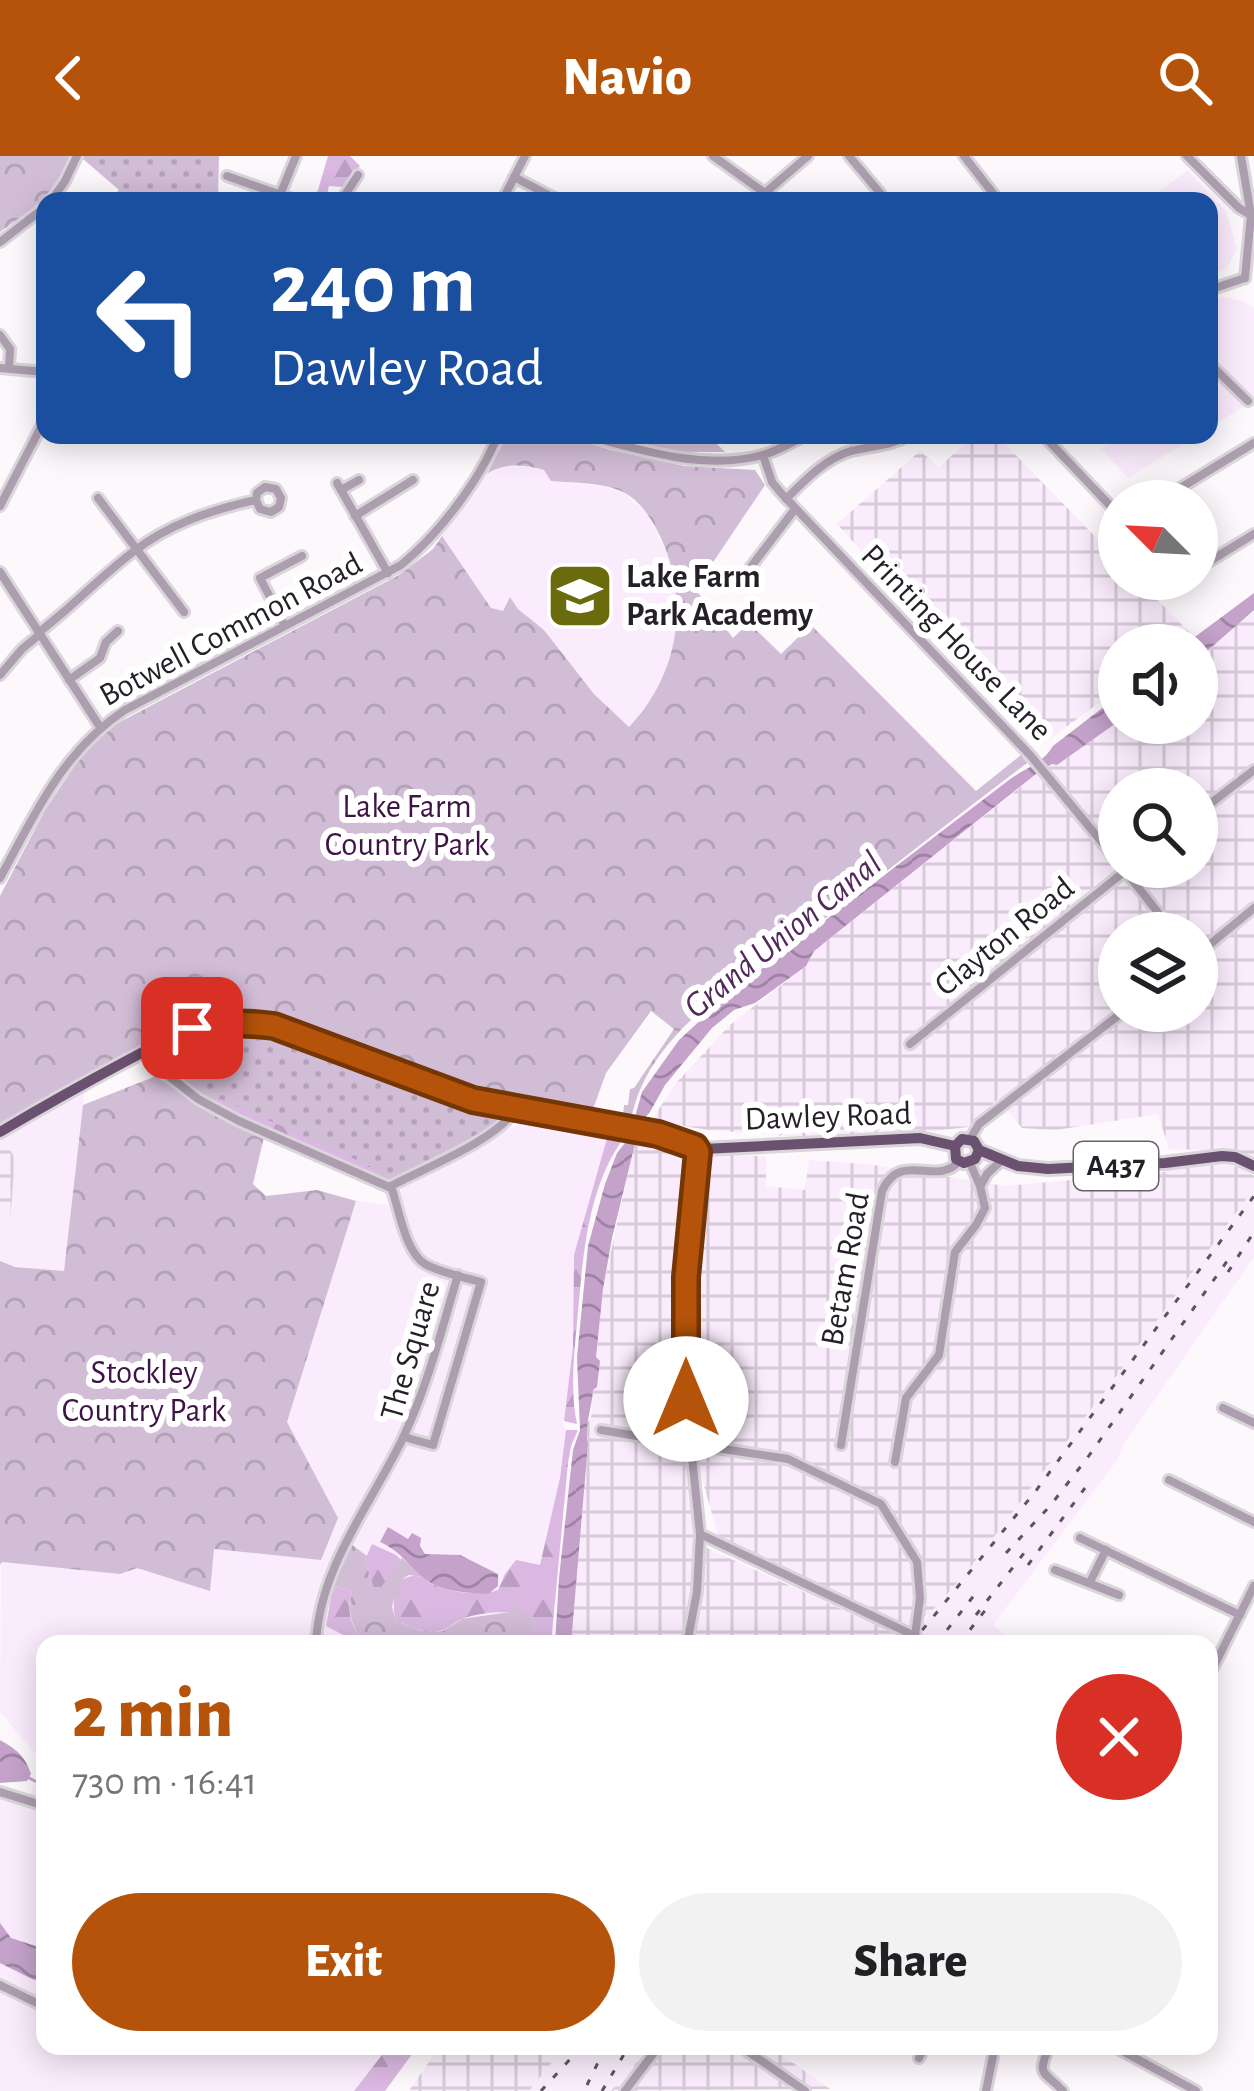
<!DOCTYPE html>
<meta charset="utf-8">
<style>
body{margin:0;font-family:"Alegreya Sans",sans-serif;background:#f2f2f2;color:#202124;height:100vh;display:flex;flex-direction:column;font-size:45px;white-space:nowrap}
*{box-sizing:border-box;margin:0}
p{font-size:39px;color:#757577}
.icon{flex:none;width:66px;height:66px;fill:none;stroke:currentColor;stroke-width:2;stroke-linecap:round;stroke-linejoin:round}
.map{position:relative;flex:1;overflow:hidden}
.side{position:absolute;left:36px;top:1479px;width:1182px;height:420px;display:flex;flex-direction:column;background:#fff;border-radius:24px;box-shadow:0 6px 30px #0003}
.side>*{flex:none}
.top-card{position:absolute;left:36px;top:36px;width:1182px;height:252px;border-radius:24px;box-shadow:0 6px 30px #0003;background:#1a4fa0;color:#fff;overflow:hidden}
.needle{width:78px;rotate:294deg}
.fabs{position:absolute;left:1098px;top:324px;display:grid;gap:24px}
.fabs a{display:grid;place-items:center;width:120px;height:120px;border-radius:50%;background:#fff;box-shadow:0 6px 30px #0003;font-size:60px}
.pin{position:absolute;display:grid;place-items:center;width:102px;height:102px;color:#fff;margin:-51px;border-radius:24px;box-shadow:0 6px 18px #0006}
.me{position:absolute;width:132px;margin:-66px;rotate:0deg;stroke-linejoin:round;filter:drop-shadow(0 0 9px #0008)}
.turn{display:flex;align-items:center;gap:42px;height:252px;padding:0 36px;font-size:54px}
.turn .icon{width:156px;height:156px;stroke-width:2.5}
.turn b{display:block;font-size:84px;line-height:102px}
.round{display:grid;place-items:center;flex:none;width:126px;height:126px;border-radius:63px;background:#f2f2f2}
.headline{display:flex;align-items:center;justify-content:space-between;height:204px;padding:0 36px}
h1{font-size:72px;font-weight:800;line-height:90px;color:#b45309}
.action{display:flex;gap:24px;margin-top:auto;padding:24px 36px}
.action a{flex:1;height:138px;border-radius:72px;background:#b45309;color:#fff;font-size:48px;font-weight:800;line-height:138px;text-align:center}
.action a+a{background:#f2f2f2;color:#202124}
header{display:flex;justify-content:space-between;align-items:center;height:156px;padding:0 36px;background:#b45309;color:#fff;font-size:54px;font-weight:800}
.map>svg:first-child{display:block}
</style>
<header><svg class="icon" aria-label="back" viewBox="0 0 24 24"><path d="M15 5l-7 7 7 7"/></svg>Navio<svg class="icon" aria-label="search" viewBox="0 0 24 24"><circle cx="10" cy="10" r="6"/><path d="M15 15l6 6"/></svg></header>
<div class="map">
<svg width="1254" height="1935" viewBox="0 0 1254 1935">
<defs>
<pattern id="industrial-grid" width="8" height="8" patternUnits="userSpaceOnUse" patternTransform="scale(3)"><rect width="8" height="8" fill="#fbecfd"/><path d="M0 4h8M4 0v8" fill="none" stroke="#d7cad9"/></pattern>
<pattern id="grass-dots" width="8" height="8" patternUnits="userSpaceOnUse" patternTransform="scale(3)"><rect width="8" height="8" fill="#d2bdd6"/><path d="M2 2h.1M6 6h.1" fill="none" stroke="#b4a2b8" stroke-width="1.8" stroke-linecap="round"/></pattern>
<pattern id="forest-firs" width="22" height="20" patternUnits="userSpaceOnUse" patternTransform="scale(3)"><rect width="22" height="20" fill="#dab8e1"/><path d="M5 1l3.5 6h-7zM16 11l3.5 6h-7z" fill="#bb9ec1"/></pattern>
<pattern id="park-crowns" width="20" height="18" patternUnits="userSpaceOnUse" patternTransform="scale(3)"><rect width="20" height="18" fill="#d2bdd6"/><path d="M2 6a3 3 0 1 1 6 0M12 15a3 3 0 1 1 6 0" fill="none" stroke="#b4a2b8"/></pattern>
<pattern id="water-waves" width="16" height="10" patternUnits="userSpaceOnUse" patternTransform="scale(3)"><rect width="16" height="10" fill="#c4a2ca"/><path d="M0 5q4-4 8 0t8 0" fill="none" stroke="#9f83a4"/></pattern>
</defs>
<rect width="100%" height="100%" fill="#fcf8fc"/>
<g fill="#fbecfd">
<polygon points="1188,14 1226,56 1237,93 1227,112 1209,120 1209,45 1146,45"/>
<polygon points="1225,141 1243,145 1254,152 1254,244 1209,272 1209,144"/>
<polygon points="1122,279 1197,279 1128,322 1102,293"/>
<polygon points="531,310 544,314 552,325 602,330 624,337 649,360 671,407 677,439 677,469 673,494 658,533 629,572 594,538 544,474 518,453 511,442 503,455 497,456 491,452 442,380 487,318 499,311"/>
<polygon points="85,929 64,1116 6,1109 0,1105 0,976"/>
<polygon points="535,962 609,975 574,1099 573,1190 563,1270 566,1274 551,1419 548,1488 45,1488 45,1890 389,1890 354,1935 0,1935 0,1638 29,1642 42,1606 0,1556 1,1406 120,1418 137,1412 209,1434 214,1392 321,1403 337,1362 287,1266 356,1045 395,1050 404,1028 496,977"/>
<polygon points="1254,1032 1254,1101 1123,1289 1118,1303 993,1469 1004,1478 1002,1488 911,1488 929,1458 966,1417 1109,1230"/>
<polygon points="565,1890 651,1890 611,1935 529,1935"/>
</g>
<g fill="url(#industrial-grid)" fill-rule="evenodd">
<polygon points="975,279 996,279 1119,405 1119,423 1137,423 1192,479 1178,489 1119,489 1119,532 1043,588 1035,587 837,368 920,295 939,311"/>
<path d="M1254,454V1001L1229,995L1169,993L1158,958L1056,974L1022,972L998,943L968,971L891,980L813,982L709,974L651,965L677,926L730,869L806,810L814,795L1036,619L1053,608L1057,609L1119,565L1197,567V504L1231,476L1233,469ZM1119,633H1197V711H1119ZM1119,777H1197V855H1119Z"/>
<polygon points="0,979 15,1002 10,1066 0,1066"/>
<polygon points="635,983 686,1005 676,1179 694,1386 913,1486 911,1488 571,1488 588,1288 586,1268 591,1262 593,1233 597,1231 600,1205 596,1202 603,1133"/>
<polygon points="718,997 766,1001 766,1030 805,1034 809,1004 867,1008 1005,1030 1164,1016 1211,1007 1239,1011 1254,1020 1254,1032 1109,1230 966,1417 929,1458 907,1469 719,1383 698,1308 690,1200 694,1105 703,1010"/>
<polygon points="440,1890 565,1890 529,1935 409,1935"/>
<polygon points="651,1890 769,1890 830,1933 611,1935"/>
</g>
<g fill="url(#grass-dots)">
<polygon points="84,0 219,0 218,45 110,45 119,34 83,3"/>
<path d="M242,871L272,874L499,958L498,964C476,986 415,1018 384,1027C312,993 231,965 169,913L168,890L205,875Z"/>
</g>
<g fill="url(#forest-firs)">
<polygon points="328,0 350,0 360,10 342,31 329,30 327,38 331,45 311,45 318,34"/>
<polygon points="221,943 383,1016 379,1024 217,947"/>
<path d="M609,975L626,979C586,1031 583,1104 577,1166C574,1199 570,1236 577,1268L564,1265L573,1190L574,1099Z"/>
<path d="M566,1274H578L571,1290L568,1307L551,1488H537L532,1461C513,1454 483,1455 462,1463C452,1467 447,1475 435,1476C423,1477 408,1469 396,1465C391,1450 394,1419 415,1420C428,1421 421,1422 432,1428C449,1437 481,1440 498,1434L505,1418L516,1404L540,1409L560,1322Z"/>
<polygon points="372,1388 396,1399 401,1404 380,1435 373,1431 365,1404"/>
<path d="M335,1430L352,1435C346,1455 351,1476 369,1488H361L326,1470L332,1435Z"/>
<polygon points="389,1890 418,1890 385,1935 354,1935"/>
</g>
<g fill="url(#park-crowns)">
<polygon points="0,0 74,0 42,46 0,76"/>
<path d="M507,279H560L611,294L684,310L755,314L765,329L695,433L733,482L749,467L781,498L811,469L976,635L1021,599L1027,607C961,657 896,708 830,759C760,813 647,870 631,965L623,959L624,949H628L630,933L634,932L674,873L651,855L606,917L591,959C545,954 499,948 456,934C383,909 281,844 203,863C175,870 146,888 121,902C80,924 40,946 0,968V740L45,654L83,597L116,568L399,419L433,393L442,380L491,452L503,455L510,441L518,453L544,474L594,538L629,571C676,522 690,452 664,389C656,370 644,348 625,337C604,326 575,327 551,325L544,314C527,309 503,306 487,318Z"/>
<polygon points="601,279 708,279 725,296 682,296"/>
<polygon points="156,920 196,948 264,981 253,1028 266,1040 317,1034 356,1045 287,1266 338,1362 321,1404 214,1393 210,1435 137,1412 120,1418 2,1406 0,1409 0,1105 15,1111 64,1115 83,949"/>
<path d="M351,1388L367,1400L365,1404L373,1430L379,1434L402,1402L423,1421L409,1419L404,1422L399,1440L394,1443L392,1451L396,1465L422,1475L435,1476L443,1475L462,1463L510,1456L516,1449L521,1456L532,1460L537,1488L365,1486C351,1472 347,1454 352,1435L335,1430L332,1435L338,1414Z"/>
</g>
<g fill="url(#water-waves)">
<polygon points="1254,437 1254,454 1197,504 1197,489 1184,489"/>
<path d="M1119,539V565L1057,609L1052,608L1036,618L814,795L806,810L755,847L734,854L712,872L665,929L650,956L640,967L612,1082L603,1133L596,1201L600,1205L597,1231L593,1234C592,1252 584,1270 588,1288L571,1488H555L559,1422L573,1294L580,1274L577,1201L588,1090L605,1028L617,997L629,982L642,936L679,884L730,837L1009,624C1025,612 1042,608 1053,590Z"/>
<path d="M388,1371L408,1383L412,1377L421,1382L420,1390L425,1398L460,1399L498,1418V1430L488,1438C469,1437 443,1436 428,1425C408,1411 404,1397 380,1386Z"/>
<path d="M0,1584C16,1593 25,1600 31,1618L27,1625L0,1627Z"/>
<polygon points="0,1767 11,1782 45,1793 45,1822 34,1824 0,1807"/>
</g>
<g fill="none" stroke-linecap="round" stroke-linejoin="round">
<g stroke="#c4a2ca" stroke-width="3">
<polyline points="29,1622 35,1625"/>
<polyline points="44,1629 45,1630"/>
</g>
<g stroke="#dad5da" stroke-width="14">
<g id="minor">
<polyline points="713,0 776,45"/>
<polyline points="849,0 880,37"/>
<polyline points="964,0 999,45"/>
<polyline points="1187,0 1239,52 1249,58"/>
<polyline points="1241,0 1251,59 1245,122"/>
<polyline points="227,20 298,45"/>
<polyline points="514,21 560,45"/>
<polyline points="765,37 808,0"/>
<polyline points="280,39 296,0"/>
<polyline points="51,45 65,25 77,0"/>
<polyline points="341,45 358,19"/>
<polyline points="502,45 525,0"/>
<polyline points="0,86 45,51"/>
<polyline points="1209,134 1245,122"/>
<polyline points="0,179 10,193 9,212"/>
<polyline points="1209,207 1248,245"/>
<polyline points="0,212 45,216"/>
<path d="M584,279C640,294 705,315 763,299C778,295 792,286 806,279"/>
<polyline points="1043,279 1119,359"/>
<polyline points="763,299 772,326 781,337 1030,599 1119,707"/>
<polyline points="337,327 388,417"/>
<polyline points="341,334 359,324"/>
<polyline points="98,342 184,456"/>
<path d="M786,343C804,325 826,302 851,295C871,290 891,290 910,279"/>
<polyline points="1159,345 1254,287"/>
<polyline points="0,350 45,263"/>
<polyline points="355,360 413,324"/>
<polyline points="1197,413 1254,378"/>
<polyline points="0,416 100,571"/>
<polyline points="747,416 795,353"/>
<polyline points="284,468 260,422 302,400"/>
<path d="M38,477C71,452 100,421 133,396C169,368 211,354 256,344L257,337L265,331L276,333L281,342L279,351L271,356L260,353L256,344"/>
<polyline points="0,519 22,493 39,479"/>
<polyline points="69,524 100,502 106,486 118,475"/>
<polyline points="1197,658 1254,614"/>
<polyline points="1123,712 1174,777"/>
<path d="M0,722C35,658 62,596 125,554L401,409C439,378 480,324 498,279"/>
<polyline points="1197,799 1254,752"/>
<polyline points="910,888 1130,711"/>
<path d="M153,891L165,917L198,943L239,965L389,1031C422,1013 497,984 515,954"/>
<polyline points="970,983 979,968 1124,855"/>
<polyline points="981,1029 987,1018 1002,1004"/>
<path d="M391,1030C399,1053 405,1096 425,1108C441,1117 463,1121 481,1126L433,1289L404,1281"/>
<polyline points="1223,1252 1254,1267"/>
<polyline points="601,1274 637,1280 689,1282"/>
<polyline points="690,1288 788,1303 881,1348 917,1406 920,1442 915,1480 700,1378"/>
<path d="M841,1289L882,1035C901,993 937,1032 959,1005"/>
<polyline points="895,1306 906,1242 939,1199 955,1096 976,1069 985,1052 980,1030 970,1007"/>
<polyline points="1169,1324 1254,1366"/>
<polyline points="1080,1382 1240,1459"/>
<polyline points="1055,1414 1119,1439"/>
<polyline points="1090,1426 1106,1394"/>
<polyline points="1094,1486 1097,1488"/>
<path d="M316,1488C319,1413 369,1351 401,1286C427,1233 441,1175 458,1119"/>
<polyline points="687,1488 697,1436 700,1378 686,1243 685,1150 698,996"/>
<polyline points="1209,1520 1254,1430"/>
<polyline points="0,1636 45,1650"/>
<polyline points="0,1829 45,1851"/>
<polyline points="740,1890 805,1935"/>
<path d="M1049,1890C1037,1921 1042,1913 1063,1935"/>
<polyline points="1113,1890 1196,1935"/>
<polyline points="919,1902 925,1890"/>
<polyline points="625,1935 659,1890"/>
<polyline points="986,1935 995,1890"/>
</g>
</g>
<g stroke="#dad5da" stroke-width="16">
<g id="major">
<path d="M0,976C42,951 85,927 128,904C157,889 187,870 220,866C301,858 394,923 472,943C546,963 622,967 695,991L698,996L703,993L920,982L955,990L962,983L974,985L979,994L1018,1010L1048,1013L1165,1007L1222,1000L1235,1001L1254,1010"/>
<polyline points="955,990 956,1003 964,1007 975,1003 979,994"/>
</g>
</g>
<use href="#minor" stroke="#ac9daf" stroke-width="8"/>
<use href="#major" stroke="#6b5170" stroke-width="10"/>
<g stroke="#5a555c" stroke-width="3" stroke-dasharray="6 12" stroke-linecap="butt">
<polyline points="1228,1116 1254,1076"/>
<polyline points="1006,1397 1050,1350 1088,1301 1230,1101"/>
<polyline points="1028,1409 1085,1332"/>
<polyline points="976,1459 1031,1388"/>
<polyline points="911,1488 1035,1336 1254,1040"/>
<polyline points="936,1488 979,1433"/>
<polyline points="959,1488 990,1448"/>
<polyline points="587,1929 606,1890"/>
<polyline points="541,1935 582,1890"/>
<polyline points="602,1935 629,1890"/>
</g>
</g>
<g fill="none" stroke-linecap="round" stroke-linejoin="round">
<g stroke="#753606" stroke-width="30">
<path id="route" d="M192,872C221,866 245,866 274,870L473,944L658,978L695,991L698,996L686,1121V1243"/>
</g>
<use href="#route" stroke="#b45309" stroke-width="21"/>
</g>
<defs>
<g id="school-square" transform="scale(3.45)"><rect x="-9" y="-9" width="18" height="18" rx="4" fill="#696b0c" stroke="#fff"/><path d="M0-5L7-2L0 1L-7-2ZM-4 1L0 2.5L4 1V4Q0 6-4 4Z" fill="#fff"/></g>
</defs>
<g fill-rule="evenodd">
<use href="#school-square" x="580" y="440"/>
</g>
<g text-anchor="middle" dominant-baseline="central" stroke-width="12" stroke-linejoin="round" paint-order="stroke">
<rect fill="#fff" stroke="#666268" stroke-width="3" x="1074" y="986" width="84" height="48" rx="9"/>
<g font-size="30" font-weight="bold" fill="#251f27">
<text x="1116" y="1010">A437</text>
</g>
<g font-size="33" font-weight="bold" fill="#251f27" stroke="#fff" text-anchor="start">
<text x="626" y="421">Lake Farm<tspan x="626" dy="38">Park Academy</tspan></text>
</g>
<g font-size="33" fill="#251f27" stroke="#fff">
<text transform="translate(231 474) rotate(-28)">Botwell Common Road</text>
<text transform="translate(956 487) rotate(46)">Printing House Lane</text>
<text transform="translate(1005 781) rotate(-39)">Clayton Road</text>
<text transform="translate(828 961) rotate(-2)">Dawley Road</text>
<text transform="translate(846 1113) rotate(-80)">Betam Road</text>
<text transform="translate(411 1195) rotate(-74)">The Square</text>
</g>
<g font-size="33" fill="#3e1446" stroke="#fff">
<text x="407" y="651">Lake Farm<tspan x="407" dy="38">Country Park</tspan></text>
<text x="144" y="1217">Stockley<tspan x="144" dy="38">Country Park</tspan></text>
</g>
<g font-size="36" font-style="italic" fill="#53285b" stroke="#fff">
<text transform="translate(783 779) rotate(-39)">Grand Union Canal</text>
</g>
</g>
</svg>
<div class="fabs">
<a><svg class="needle" viewBox="-14 -14 28 28"><path d="M0-13l5 13h-10z" fill="#e53935"/><path d="M0 13l5-13h-10z" fill="#757577"/></svg></a>
<a><svg class="icon" aria-label="sound" viewBox="0 0 24 24"><path d="M4 9h4l5-4v14l-5-4H4zM17 9q2 3 0 6"/></svg></a>
<a><svg class="icon" aria-label="search" viewBox="0 0 24 24"><circle cx="10" cy="10" r="6"/><path d="M15 15l6 6"/></svg></a>
<a><svg class="icon" aria-label="layers" viewBox="0 0 24 24"><path d="M12 4l9 5-9 5-9-5zM3 14l9 5 9-5"/></svg></a>
</div>
<div class="pin" style="left:192px;top:872px;background:#d93025"><svg class="icon" aria-label="arrive" viewBox="0 0 24 24"><path d="M6 21V4h12l-3 4 3 4H6"/></svg></div>
<svg class="me" style="left:686px;top:1243px" viewBox="-20 -20 40 40"><circle r="19" fill="#fff"/><path d="M0-13L10 11 0 6-10 11z" fill="#b45309"/></svg>
<div class="top-card">
<div class="turn"><svg class="icon" aria-label="left" viewBox="0 0 24 24"><path d="M17 20v-9H6M10 6l-5 5 5 5"/></svg><div><b>240 m</b>Dawley Road</div></div>
</div>
<section class="side">
<div class="headline"><div><h1>2 min</h1><p>730 m · 16:41</p></div><a class="round" style="background:#d93025;color:#fff"><svg class="icon" aria-label="close" viewBox="0 0 24 24"><path d="M6 6l12 12M18 6L6 18"/></svg></a></div>
<div class="action"><a>Exit</a><a>Share</a></div>
</section>
</div>
